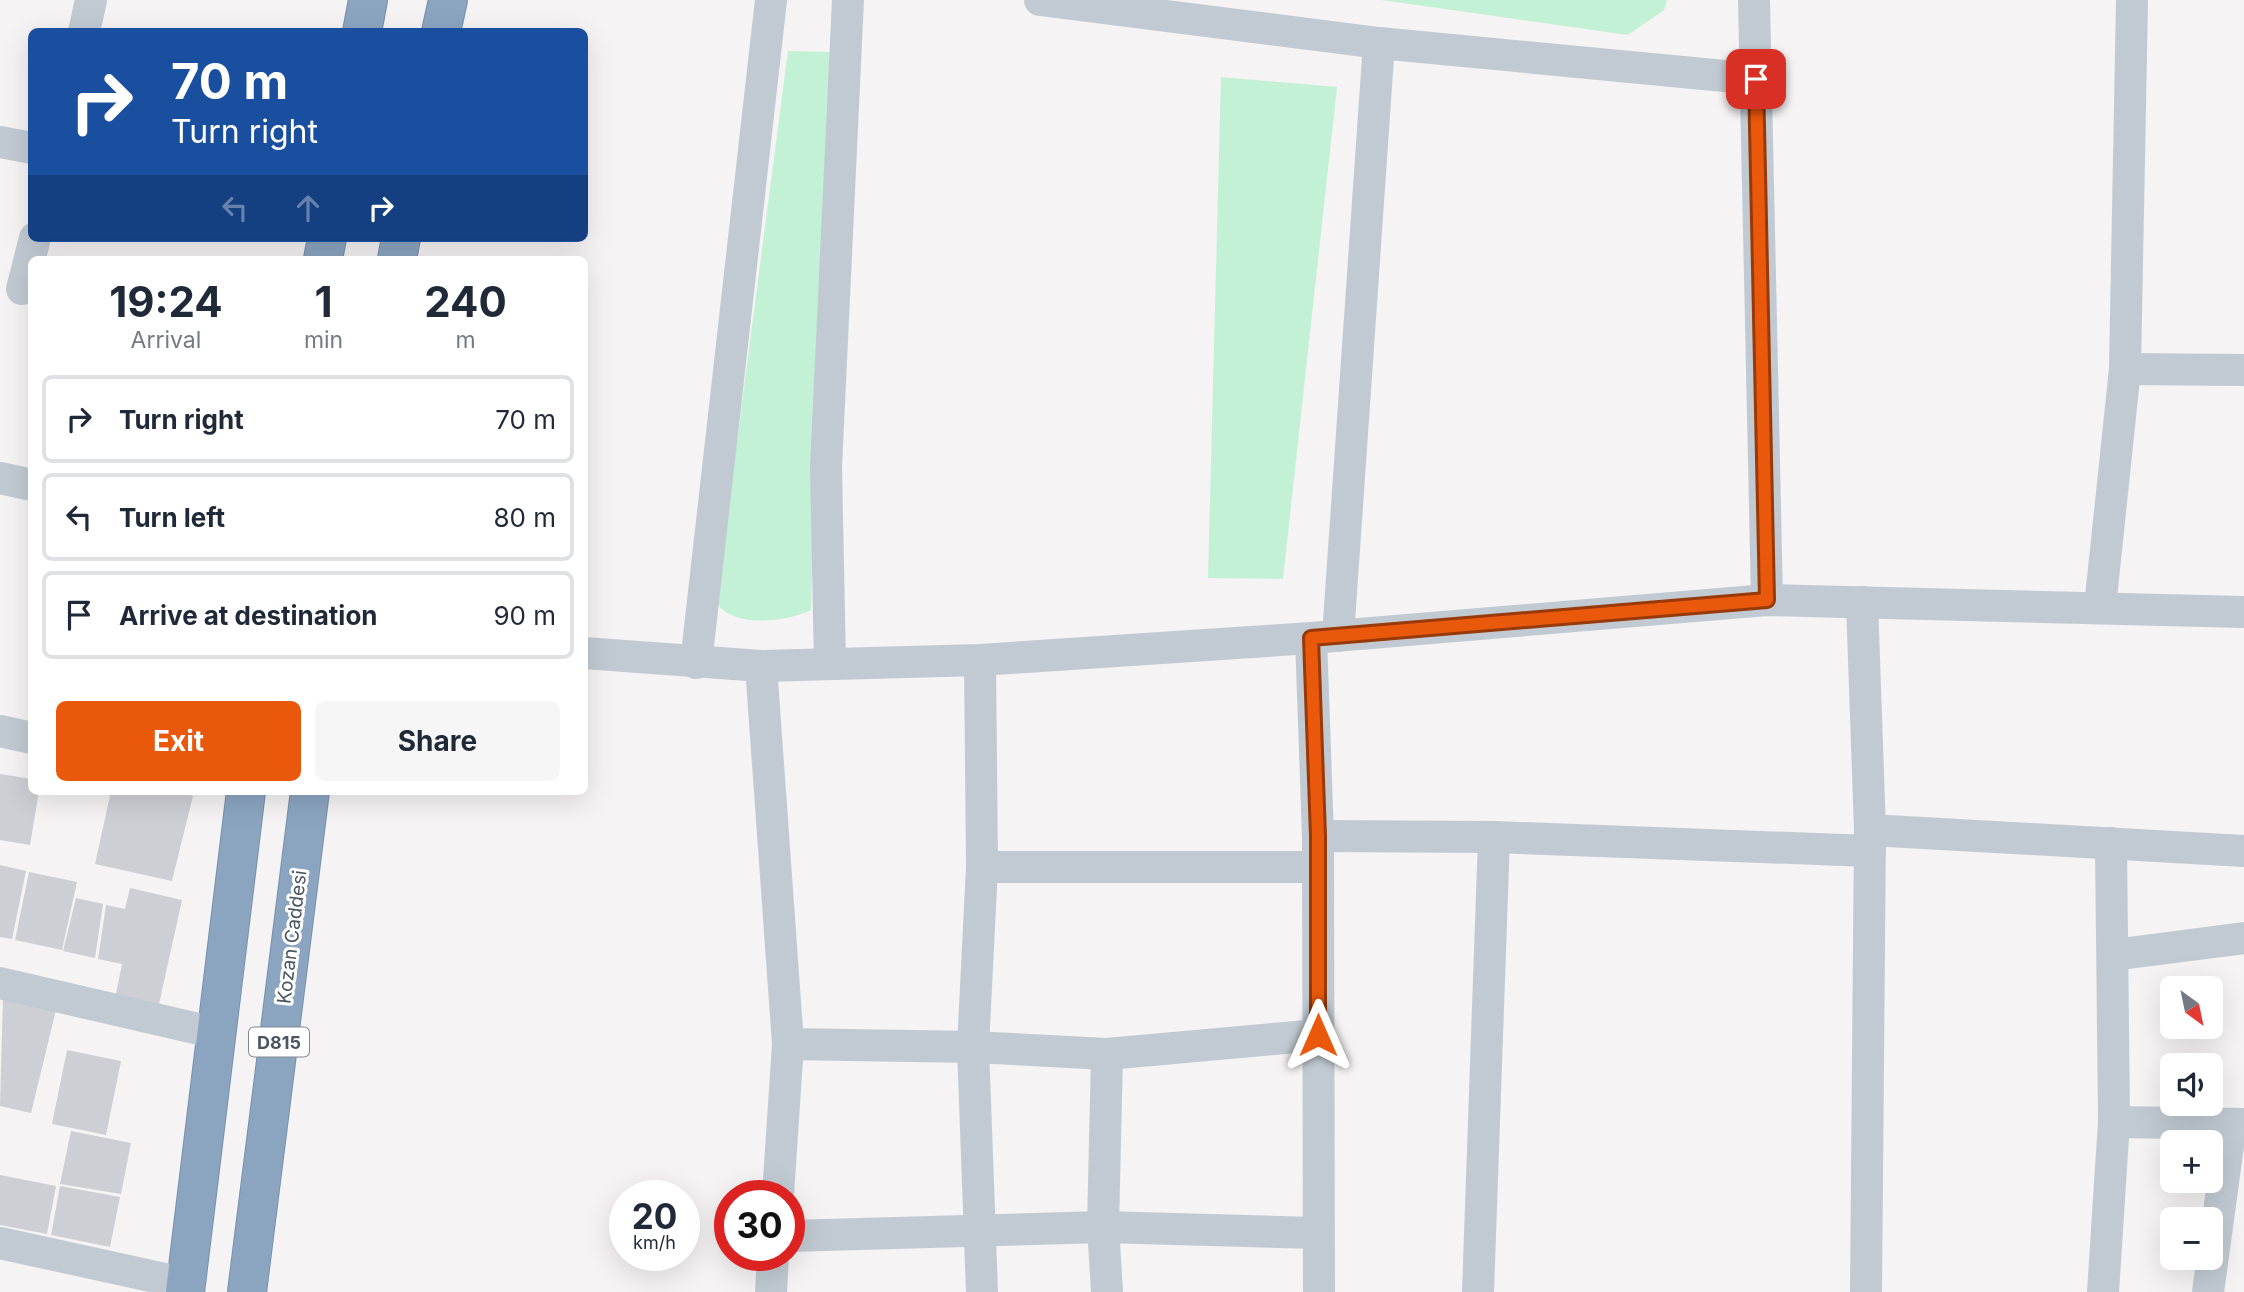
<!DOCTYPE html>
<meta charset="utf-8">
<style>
body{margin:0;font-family:Inter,sans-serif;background:#f6f6f7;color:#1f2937;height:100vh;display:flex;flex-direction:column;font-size:26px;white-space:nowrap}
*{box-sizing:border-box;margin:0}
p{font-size:23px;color:#747a83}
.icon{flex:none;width:38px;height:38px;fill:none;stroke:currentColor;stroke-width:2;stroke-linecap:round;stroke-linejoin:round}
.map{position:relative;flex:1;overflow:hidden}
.drawer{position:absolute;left:28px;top:256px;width:560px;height:539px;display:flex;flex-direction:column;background:#fff;border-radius:10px;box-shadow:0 7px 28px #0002}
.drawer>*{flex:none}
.top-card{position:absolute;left:28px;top:28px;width:560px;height:214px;border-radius:10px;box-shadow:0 7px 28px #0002;background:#1a4fa0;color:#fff;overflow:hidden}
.needle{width:46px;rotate:147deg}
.tools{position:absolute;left:2160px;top:976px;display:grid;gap:14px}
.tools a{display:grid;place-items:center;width:63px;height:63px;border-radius:10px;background:#fff;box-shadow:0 7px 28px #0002;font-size:35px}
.speed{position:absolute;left:609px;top:1180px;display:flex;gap:14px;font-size:35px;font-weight:700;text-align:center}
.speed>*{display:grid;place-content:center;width:91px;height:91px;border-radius:50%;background:#fff;box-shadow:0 7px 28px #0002;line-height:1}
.speed small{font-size:18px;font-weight:400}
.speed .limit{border:10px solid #d22;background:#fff;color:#111}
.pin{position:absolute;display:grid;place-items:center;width:60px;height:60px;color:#fff;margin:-30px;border-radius:14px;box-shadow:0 4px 10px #0006}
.me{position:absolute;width:77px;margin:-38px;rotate:0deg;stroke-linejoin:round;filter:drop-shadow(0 0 5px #0008)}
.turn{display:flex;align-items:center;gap:24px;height:147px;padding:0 28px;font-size:32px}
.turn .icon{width:91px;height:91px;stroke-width:2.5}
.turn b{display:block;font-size:49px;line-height:60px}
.lanes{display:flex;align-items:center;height:66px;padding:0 28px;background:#0003;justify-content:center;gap:35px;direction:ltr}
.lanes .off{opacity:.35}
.eta{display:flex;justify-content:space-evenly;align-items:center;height:119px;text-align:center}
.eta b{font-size:42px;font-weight:700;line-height:49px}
.primary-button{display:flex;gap:14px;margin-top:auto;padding:14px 28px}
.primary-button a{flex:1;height:80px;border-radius:10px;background:#ea580c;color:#fff;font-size:28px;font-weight:700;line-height:80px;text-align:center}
.primary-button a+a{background:#f6f6f7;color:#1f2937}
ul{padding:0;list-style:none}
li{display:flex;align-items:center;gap:21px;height:88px;margin:0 14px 10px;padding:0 14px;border:4px solid #e0e1e3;border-radius:10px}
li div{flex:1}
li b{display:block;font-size:26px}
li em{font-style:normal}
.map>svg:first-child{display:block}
</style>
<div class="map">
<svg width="2244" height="1292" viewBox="0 0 2244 1292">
<rect width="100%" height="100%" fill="#f5f3f3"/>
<g fill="#c3f1d5">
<polygon points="1381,0 1667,0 1664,10 1628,35"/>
<path d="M788,51L830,52L811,610C786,622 733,629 716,602Z"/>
<polygon points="1221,77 1337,87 1283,579 1208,578"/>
</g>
<g fill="#cdcfd5">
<polygon points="0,774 32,779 32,791 39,791 30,845 0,840"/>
<polygon points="111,791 173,791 193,796 172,881 95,864"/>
<polygon points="0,865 26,871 12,939 0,937"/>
<polygon points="29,872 77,882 62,950 15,940"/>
<polygon points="130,888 182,900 159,1004 116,994 122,964 98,959 106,905 125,909"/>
<polygon points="76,898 103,904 95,958 63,951"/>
<polygon points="3,997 56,1010 31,1113 0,1106"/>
<polygon points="67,1050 121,1061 106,1135 52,1124"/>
<polygon points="71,1131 131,1143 121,1194 60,1184"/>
<polygon points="0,1175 56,1186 47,1234 0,1225"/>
<polygon points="60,1186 120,1197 110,1247 51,1235"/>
</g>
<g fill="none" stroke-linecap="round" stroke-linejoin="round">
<g stroke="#7690ad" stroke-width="40">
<g id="highway">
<polyline points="362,32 368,0"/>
<polyline points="441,32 448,0"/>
<polyline points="323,259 327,238"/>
<polyline points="397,259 401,238"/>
<polyline points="185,1292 246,791"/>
<polyline points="247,1292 310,791"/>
</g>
</g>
<g stroke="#c1cad2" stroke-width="32">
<polyline points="1040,0 1379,43 1756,79"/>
<polyline points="1754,0 1767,600"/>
<polyline points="84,32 91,0"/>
<polyline points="0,142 32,148"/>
<polyline points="22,289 35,238"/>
<polyline points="2125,369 2244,370"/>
<polyline points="0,478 32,485"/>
<polyline points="1862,602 1870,830 1866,1292"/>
<polyline points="2100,607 2125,369 2132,0"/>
<polyline points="1338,636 1379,43"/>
<polyline points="1311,638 1318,836 1319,1292"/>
<polyline points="584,653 761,666 980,660 1311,638 1767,600 2244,612"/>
<polyline points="980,660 982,867 973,1047 982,1292"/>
<polyline points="696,663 771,0"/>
<polyline points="830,664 826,467 848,0"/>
<polyline points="761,666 788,1044 778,1195"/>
<polyline points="0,731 32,738"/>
<polyline points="1870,830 2244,851"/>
<polyline points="1318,836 1494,837 1870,851"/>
<polyline points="982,867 1318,867"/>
<polyline points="2113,955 2244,938"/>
<polyline points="0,983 216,1033"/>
<polyline points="788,1044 973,1047 1107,1054 1318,1035"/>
<polyline points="1107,1054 1103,1227 1107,1292"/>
<polyline points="2114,1122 2244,1124"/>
<polyline points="789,1236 1103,1227 1318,1233"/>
<polyline points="0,1243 187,1284"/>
<polyline points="771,1292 773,1255"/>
<polyline points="1478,1292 1494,837"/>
<polyline points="2103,1292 2114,1122 2111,843"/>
<polyline points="2208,1292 2231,1124"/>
</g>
<use href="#highway" stroke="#8ba5c1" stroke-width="38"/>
</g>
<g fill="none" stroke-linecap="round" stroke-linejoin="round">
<g stroke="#983908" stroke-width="18">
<polyline id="route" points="1318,1035 1318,836 1311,638 1767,600 1756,79"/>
</g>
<use href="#route" stroke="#ea580c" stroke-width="12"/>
</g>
<g text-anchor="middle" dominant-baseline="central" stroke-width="6" stroke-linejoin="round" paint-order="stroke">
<rect fill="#fff" stroke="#808990" stroke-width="2" x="249" y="1027.5" width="60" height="29" rx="5"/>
<g font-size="18" font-weight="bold" fill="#4a5661">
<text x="279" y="1042">D815</text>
</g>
<g font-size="19" fill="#4a5661" stroke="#fff">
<text transform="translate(292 937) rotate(-83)">Kozan Caddesi</text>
</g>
</g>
</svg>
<div class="tools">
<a><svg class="needle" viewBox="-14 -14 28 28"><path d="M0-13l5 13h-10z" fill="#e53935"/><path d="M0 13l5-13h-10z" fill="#747a83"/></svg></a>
<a><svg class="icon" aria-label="sound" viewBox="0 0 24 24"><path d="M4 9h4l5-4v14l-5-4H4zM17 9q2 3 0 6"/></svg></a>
<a>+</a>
<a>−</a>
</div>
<div class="speed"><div>20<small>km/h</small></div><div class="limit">30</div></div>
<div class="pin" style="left:1756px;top:79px;background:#d93025"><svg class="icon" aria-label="arrive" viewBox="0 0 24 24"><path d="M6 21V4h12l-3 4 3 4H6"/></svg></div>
<svg class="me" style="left:1318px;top:1035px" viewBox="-20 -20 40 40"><path d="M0-17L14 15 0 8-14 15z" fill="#ea580c" stroke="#fff" stroke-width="4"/></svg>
<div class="top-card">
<div class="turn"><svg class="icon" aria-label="right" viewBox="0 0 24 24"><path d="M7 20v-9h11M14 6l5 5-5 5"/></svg><div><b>70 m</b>Turn right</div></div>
<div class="lanes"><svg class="icon off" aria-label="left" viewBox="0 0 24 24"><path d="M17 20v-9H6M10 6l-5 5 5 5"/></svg><svg class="icon off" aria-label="ahead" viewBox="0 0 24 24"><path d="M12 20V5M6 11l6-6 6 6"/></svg><svg class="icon" aria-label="right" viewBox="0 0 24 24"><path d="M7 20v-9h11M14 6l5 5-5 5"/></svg></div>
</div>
<section class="drawer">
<div class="eta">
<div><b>19:24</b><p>Arrival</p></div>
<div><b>1</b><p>min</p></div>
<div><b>240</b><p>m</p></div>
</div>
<ul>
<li><svg class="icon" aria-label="right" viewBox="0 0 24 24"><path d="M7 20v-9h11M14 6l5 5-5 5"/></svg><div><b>Turn right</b></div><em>70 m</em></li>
<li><svg class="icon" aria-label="left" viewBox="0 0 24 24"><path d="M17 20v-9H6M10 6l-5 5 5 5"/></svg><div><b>Turn left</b></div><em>80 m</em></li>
<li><svg class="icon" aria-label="arrive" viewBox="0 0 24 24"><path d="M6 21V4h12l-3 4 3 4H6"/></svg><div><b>Arrive at destination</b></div><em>90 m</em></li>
</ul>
<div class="primary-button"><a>Exit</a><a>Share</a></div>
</section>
</div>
